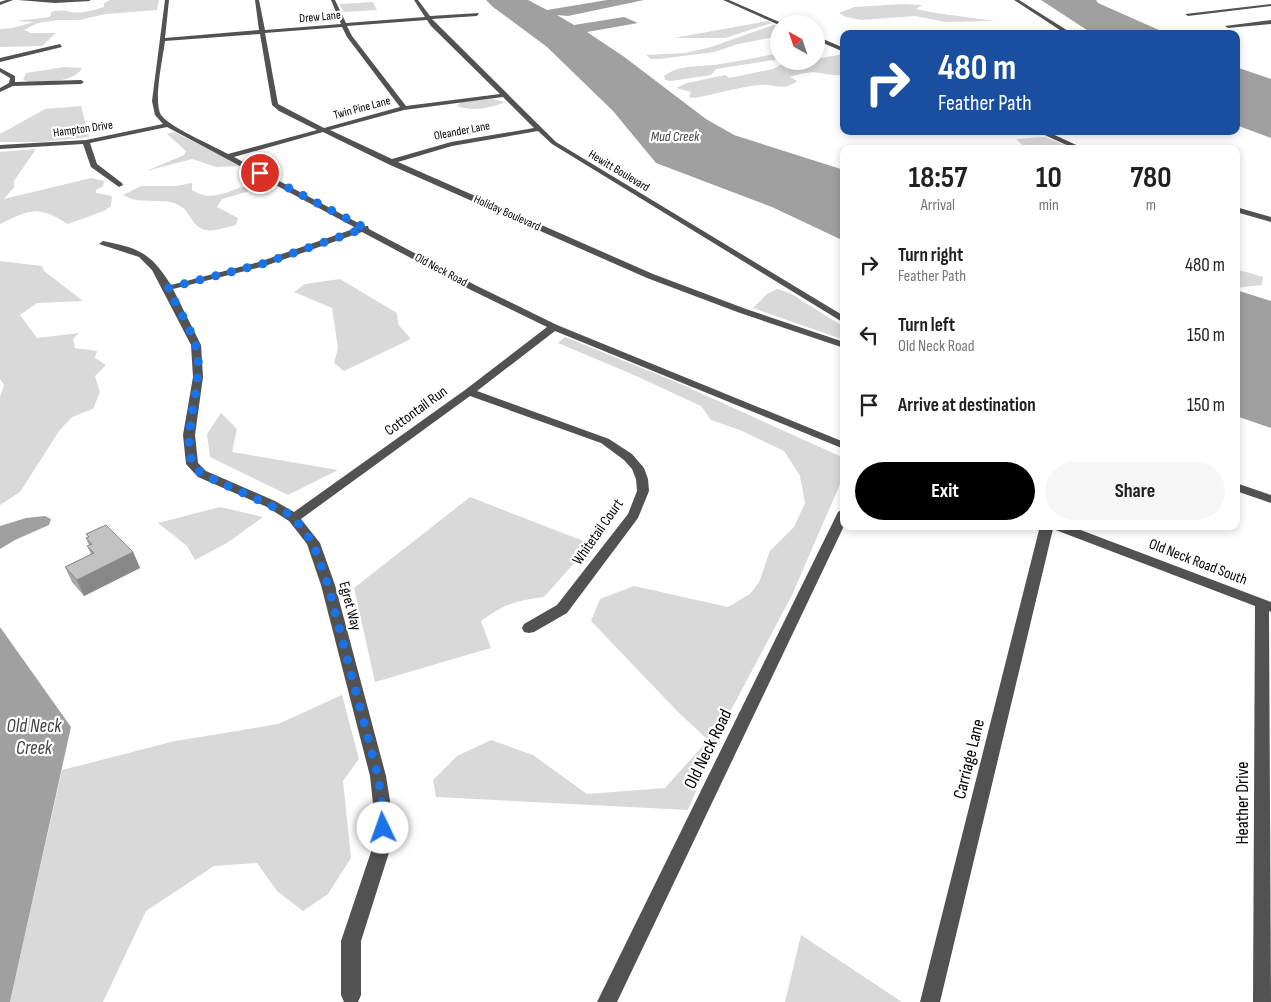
<!DOCTYPE html>
<style>
body{margin:0;font-family:"Sofia Sans Condensed",sans-serif;background:#f6f6f6;color:#202124;height:100vh;display:flex;flex-direction:column;font-size:19px;white-space:nowrap}
*{box-sizing:border-box;margin:0}
p{font-size:16px;color:#757577}
.icon{flex:none;width:28px;height:28px;fill:none;stroke:currentColor;stroke-width:2;stroke-linecap:round;stroke-linejoin:round}
.map{position:relative;flex:1;overflow:hidden}
.side{position:absolute;left:840px;top:145px;width:400px;height:385px;display:flex;flex-direction:column;background:#fff;border-radius:10px;box-shadow:0 2px 8px #0003}
.side>*{flex:none}
.top-card{position:absolute;left:840px;top:30px;width:400px;height:105px;border-radius:10px;box-shadow:0 2px 8px #0003;background:#1a4fa0;color:#fff;overflow:hidden}
.needle{width:32px;rotate:320deg}
.controls{position:absolute;left:770px;top:15px;display:grid;gap:10px}
.controls a{display:grid;place-items:center;width:55px;height:55px;border-radius:50%;background:#fff;box-shadow:0 2px 8px #0003;font-size:25px}
.pin{position:absolute;display:grid;place-items:center;width:42px;height:42px;color:#fff;margin:-21px;border:2px solid #fff;border-radius:50%;box-shadow:0 1px 5px #0007}
.me{position:absolute;width:55px;margin:-28px;rotate:357deg;stroke-linejoin:round;filter:drop-shadow(0 0 4px #0008)}
.turn{display:flex;align-items:center;gap:18px;height:105px;padding:0 15px;font-size:22px}
.turn .icon{width:65px;height:65px;stroke-width:2.5}
.turn b{display:block;font-size:35px;line-height:42px}
.eta{display:flex;justify-content:space-evenly;align-items:center;height:85px;text-align:center}
.eta b{font-size:30px;font-weight:700;line-height:35px}
.button{display:flex;gap:10px;margin-top:auto;padding:10px 15px}
.button a{flex:1;height:58px;border-radius:30px;background:#000;color:#fff;font-size:20px;font-weight:700;line-height:58px;text-align:center}
.button a+a{background:#f6f6f6;color:#202124}
ul{padding:0;list-style:none}
li{display:flex;align-items:center;gap:15px;height:70px;padding:0 15px}
li div{flex:1}
li b{display:block;font-size:19px}
li em{font-style:normal}
.map>svg:first-child{display:block}
</style>
<div class="map">
<svg width="1271" height="1002" viewBox="0 0 1271 1002">
<rect width="100%" height="100%" fill="#fff"/>
<g fill="#d9d9d9">
<path d="M110,0H159L157,10L106,14L79,20H58L38,23L24,30L31,33H56L42,46L0,47V29L12,28L34,22L16,21L50,17L51,12C62,10 61,10 71,12C81,14 94,10 104,7V3Z"/>
<polygon points="373,2 377,10 344,12 339,4"/>
<polygon points="903,4 922,5 916,9 936,13 995,21 945,22 915,16 861,20 846,17 839,13 854,7"/>
<polygon points="768,21 772,23 725,38 674,38"/>
<polygon points="773,25 779,25 779,36 738,44 714,52 659,59 651,59 646,55 685,53 711,47"/>
<path d="M779,53V59L716,69L711,75L671,81L665,80L664,76C679,64 702,67 720,64C740,61 759,57 779,53Z"/>
<path d="M844,54V75C834,76 828,74 819,73C810,71 799,74 790,77L797,81C787,90 778,86 767,85C755,83 711,95 696,98L689,97L691,92L676,88L687,83L725,75L729,78L773,69L786,62L816,61V59Z"/>
<path d="M64,67L82,68C76,82 37,85 23,80L26,73Z"/>
<path d="M492,99L505,102C491,108 472,112 457,106L461,102Z"/>
<polygon points="81,106 89,137 42,142 0,142 0,134 45,109"/>
<polygon points="174,132 242,166 216,167 192,159 146,171 184,155 186,151 167,134"/>
<polygon points="1045,137 1075,149 1022,145 1016,139"/>
<path d="M36,149L14,181V187L4,199L91,178L104,181L103,186L96,190V193L112,196L111,206L104,211L68,224C37,205 31,209 0,224V152Z"/>
<path d="M192,183V190C215,205 233,186 256,184C259,184 264,185 267,186L222,199L217,207L238,218L236,225C228,227 213,232 205,230C191,226 191,212 180,206C164,196 141,206 123,195L141,186H176Z"/>
<polygon points="0,261 42,266 44,271 83,301 37,303 20,315 37,338 79,333 73,339 75,348 97,351 95,358 106,365 95,376 100,392 93,409 72,417 59,431 20,492 0,505 0,397 4,385 0,379"/>
<polygon points="1236,269 1263,277 1262,285 1236,288"/>
<polygon points="340,279 397,313 398,324 411,339 344,371 334,363 338,348 332,308 294,292 305,284"/>
<polygon points="777,289 790,293 844,327 844,340 753,308 767,294"/>
<polygon points="565,337 676,382 844,458 844,475 792,595 729,714 688,810 436,797 433,780 457,756 491,740 533,755 587,794 665,788 708,740 677,711 591,621 600,599 634,586 728,607 750,594 759,582 770,551 794,527 805,503 800,476 784,451 740,430 711,420 701,406 634,375 558,343"/>
<polygon points="221,413 237,429 232,452 338,470 288,495 210,457 207,434"/>
<path d="M470,497L591,544L544,597C514,601 505,604 481,621L491,648L375,682L354,588Z"/>
<polygon points="220,507 263,517 227,543 195,560 187,546 158,523"/>
<polygon points="342,695 359,759 343,781 351,858 328,894 303,911 277,891 257,863 214,866 146,911 103,1002 10,1002 62,770 175,741 278,724"/>
<polygon points="801,935 902,1002 785,1002"/>
</g>
<g fill="#a0a0a0">
<polygon points="486,0 528,0 547,10 607,0 644,0 568,16 557,15 574,25 624,17 638,23 587,32 623,56 706,119 734,135 844,170 844,241 772,207 656,163 613,111 547,47 493,7"/>
<polygon points="1041,0 1096,0 1098,3 1168,34 1093,34"/>
<polygon points="1236,67 1271,79 1271,138 1236,125"/>
<polygon points="1236,290 1271,301 1271,428 1236,416"/>
<polygon points="45,516 51,519 49,525 15,540 0,549 0,526 26,518"/>
<polygon points="0,627 71,727 10,1002 0,1002"/>
</g>
<g fill="none" stroke-linecap="round" stroke-linejoin="round">
<g fill="#525252" fill-rule="evenodd">
<polygon points="6,0 13,0 0,5 0,2"/>
<polygon points="18,0 90,0 90,1 55,3"/>
<path d="M165,0H169L165,38L259,30L255,0H259L265,30L341,24L331,0H335L346,23L425,17L414,0H418L430,16L479,13L477,16L432,19L556,142L844,316V323L552,144L538,131L452,146L398,162L653,274L746,309L844,342V348L740,313L647,278L388,164L323,132L234,157L364,226H368L369,229L477,286L557,325L844,442V449L555,331L477,391L609,439L632,454L644,468L648,479L649,491L638,518L567,613L534,632L529,633L524,632L522,628L524,624L557,605L628,514L637,491L636,479L632,469L624,460L601,443L470,396L301,519L320,543L335,585L386,776L392,813V843L361,941V995L358,1002H344L341,995V941L374,843V813L370,776L321,585L307,544L289,521L267,507L198,477L186,464L183,435L193,377L191,345L152,270L139,257L99,244L103,241C139,248 151,253 171,285L259,262L356,228L167,127L90,143L97,164L122,183L123,185L119,187L91,167L83,144L0,149V145L86,140L163,124L155,115L152,101ZM427,20L431,26L500,94L406,106L352,36L347,26ZM342,27L347,37L400,107L324,128L278,104L265,33ZM260,34L272,105L279,111L317,130L228,154C214,146 169,127 161,115C153,101 163,58 165,41ZM503,97L534,128L451,142L392,159L330,130L404,110ZM362,232L471,290L547,327L465,390L294,512L275,501L206,471L198,463L195,435L203,377L201,345L173,289L265,266Z"/>
<polygon points="723,0 729,0 784,24 779,25"/>
<polygon points="1014,0 1019,0 1073,34 1066,34"/>
<polygon points="1271,4 1271,6 1188,16 1185,14"/>
<polygon points="1271,20 1271,24 1228,28 1225,26"/>
<polygon points="816,36 844,48 844,52 816,40"/>
<polygon points="60,44 62,47 0,62 0,58"/>
<polygon points="0,68 15,76 15,82 81,80 84,82 81,84 13,86 0,92 0,88 9,83 10,78 0,72"/>
<polygon points="1036,131 1046,131 1085,149 1075,149"/>
<polygon points="1236,207 1271,217 1271,222 1236,212"/>
<polygon points="1236,483 1271,495 1271,503 1236,491"/>
<polygon points="844,508 844,526 617,1002 597,1002 838,512"/>
<polygon points="1040,526 1070,526 1271,602 1271,612 1269,611 1271,1002 1253,1002 1255,606 1053,529 940,1002 920,1002"/>
</g>
</g>
<polygon fill="#a7a7a7" points="86,534 133,552 140,568 84,596 72,582 65,567 91,554 87,546 89,545 86,538 88,537"/>
<polygon fill="#888" points="133,552 140,568 84,596 77,580"/>
<polygon fill="#c2c2c2" stroke="#888" points="106,525 133,552 77,580 65,567 94,553 87,546 92,544 86,538 89,537 86,534"/>
<g fill="none" stroke-linecap="round" stroke-linejoin="round">
<path stroke="#1a73e8" stroke-width="9" stroke-dasharray="0 16.2" d="M260,173L365,228L262,264L168,288C178,310 196,334 198,358C201,390 182,434 192,462C193,467 198,470 202,474L289,514L294,518L313,543L328,585L378,776L383,813V828"/>
</g>
<g text-anchor="middle" dominant-baseline="central" stroke-width="4.5" stroke-linejoin="round" paint-order="stroke">
<g font-size="12" fill="#000" stroke="#fff">
<text transform="translate(320 17) rotate(-5)">Drew Lane</text>
<text transform="translate(362 108) rotate(-15)">Twin Pine Lane</text>
<text transform="translate(83 129) rotate(-8)">Hampton Drive</text>
<text transform="translate(462 131) rotate(-11)">Oleander Lane</text>
<text transform="translate(619 171) rotate(31)">Hewitt Boulevard</text>
<text transform="translate(507 213) rotate(24)">Holiday Boulevard</text>
<text transform="translate(441 270) rotate(28)">Old Neck Road</text>
</g>
<g font-size="14" font-style="italic" fill="#414141" stroke="#fff">
<text x="675" y="136">Mud Creek</text>
</g>
<g font-size="15" fill="#000" stroke="#fff">
<text transform="translate(416 411) rotate(-36)">Cottontail Run</text>
<text transform="translate(598 532) rotate(-55)">Whitetail Court</text>
<text transform="translate(1198 562) rotate(21)">Old Neck Road South</text>
<text transform="translate(350 606) rotate(75)">Egret Way</text>
</g>
<g font-size="18" fill="#000" stroke="#fff">
<text transform="translate(708 749) rotate(-64)">Old Neck Road</text>
<text transform="translate(969 759) rotate(-76)">Carriage Lane</text>
<text transform="translate(1242 803) rotate(-90)">Heather Drive</text>
</g>
<g font-size="19" font-style="italic" fill="#414141" stroke="#fff">
<text x="34" y="726">Old Neck<tspan x="34" dy="22">Creek</tspan></text>
</g>
</g>
</svg>
<div class="controls">
<a><svg class="needle" viewBox="-14 -14 28 28"><path d="M0-13l5 13h-10z" fill="#e53935"/><path d="M0 13l5-13h-10z" fill="#757577"/></svg></a>
</div>
<div class="pin" style="left:260px;top:173px;background:#d93025"><svg class="icon" aria-label="arrive" viewBox="0 0 24 24"><path d="M6 21V4h12l-3 4 3 4H6"/></svg></div>
<svg class="me" style="left:383px;top:828px" viewBox="-20 -20 40 40"><circle r="19" fill="#fff"/><path d="M0-13L10 11 0 6-10 11z" fill="#1a73e8"/></svg>
<div class="top-card">
<div class="turn"><svg class="icon" aria-label="right" viewBox="0 0 24 24"><path d="M7 20v-9h11M14 6l5 5-5 5"/></svg><div><b>480 m</b>Feather Path</div></div>
</div>
<section class="side">
<div class="eta">
<div><b>18:57</b><p>Arrival</p></div>
<div><b>10</b><p>min</p></div>
<div><b>780</b><p>m</p></div>
</div>
<ul>
<li><svg class="icon" aria-label="right" viewBox="0 0 24 24"><path d="M7 20v-9h11M14 6l5 5-5 5"/></svg><div><b>Turn right</b><p>Feather Path</p></div><em>480 m</em></li>
<li><svg class="icon" aria-label="left" viewBox="0 0 24 24"><path d="M17 20v-9H6M10 6l-5 5 5 5"/></svg><div><b>Turn left</b><p>Old Neck Road</p></div><em>150 m</em></li>
<li><svg class="icon" aria-label="arrive" viewBox="0 0 24 24"><path d="M6 21V4h12l-3 4 3 4H6"/></svg><div><b>Arrive at destination</b></div><em>150 m</em></li>
</ul>
<div class="button"><a>Exit</a><a>Share</a></div>
</section>
</div>
